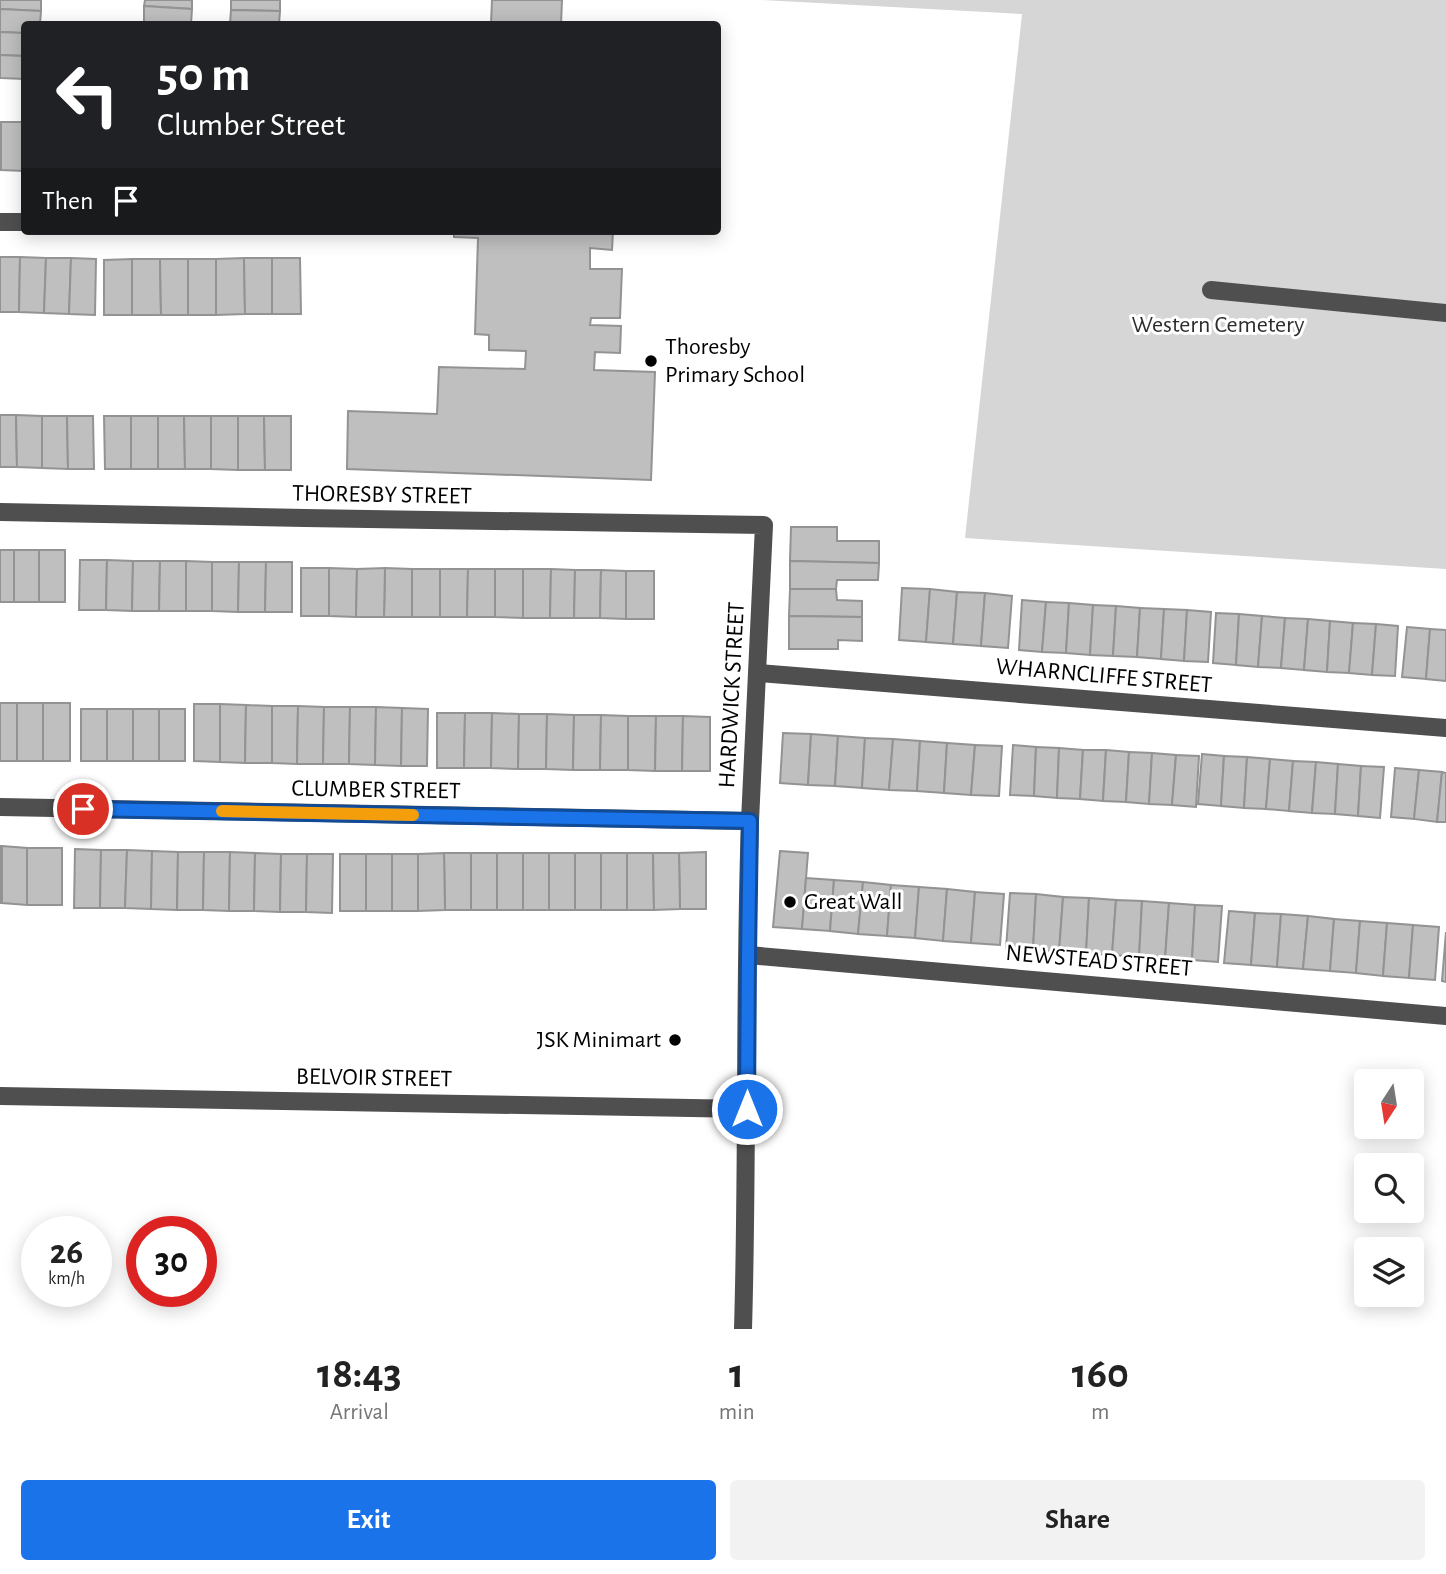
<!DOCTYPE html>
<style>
body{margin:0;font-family:"Alegreya Sans",sans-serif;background:#f2f2f2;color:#222;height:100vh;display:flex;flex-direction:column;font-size:26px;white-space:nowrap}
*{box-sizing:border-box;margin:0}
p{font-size:23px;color:#767676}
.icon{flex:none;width:38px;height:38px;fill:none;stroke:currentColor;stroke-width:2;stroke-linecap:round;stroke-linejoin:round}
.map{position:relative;height:1329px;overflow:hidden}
.sheet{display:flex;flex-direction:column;background:#fff;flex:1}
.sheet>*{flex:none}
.banner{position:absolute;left:21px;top:21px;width:700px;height:214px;border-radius:7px;box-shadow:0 4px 18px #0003;background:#202124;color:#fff;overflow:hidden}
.needle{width:46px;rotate:192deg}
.tools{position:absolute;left:1354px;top:1069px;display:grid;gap:14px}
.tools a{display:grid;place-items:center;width:70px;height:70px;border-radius:7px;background:#fff;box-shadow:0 4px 18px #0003;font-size:35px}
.speed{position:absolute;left:21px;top:1216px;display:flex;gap:14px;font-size:35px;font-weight:700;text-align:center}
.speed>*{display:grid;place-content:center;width:91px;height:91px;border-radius:50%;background:#fff;box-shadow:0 4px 18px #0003;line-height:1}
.speed small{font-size:18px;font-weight:400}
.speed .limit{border:10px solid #d22;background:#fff;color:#111}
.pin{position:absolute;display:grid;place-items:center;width:60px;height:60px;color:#fff;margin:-30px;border:4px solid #fff;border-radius:50%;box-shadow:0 2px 7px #0007}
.me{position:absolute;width:77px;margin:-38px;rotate:0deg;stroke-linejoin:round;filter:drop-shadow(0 0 5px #0008)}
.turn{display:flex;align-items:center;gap:24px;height:147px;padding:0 21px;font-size:32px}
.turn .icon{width:91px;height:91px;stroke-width:2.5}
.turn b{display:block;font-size:49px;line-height:60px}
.then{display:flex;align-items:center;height:66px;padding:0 21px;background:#0003;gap:14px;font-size:26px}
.eta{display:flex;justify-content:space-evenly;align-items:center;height:119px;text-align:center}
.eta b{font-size:42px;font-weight:700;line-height:49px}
.button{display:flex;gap:14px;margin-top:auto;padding:14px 21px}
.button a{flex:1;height:80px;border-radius:7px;background:#1a73e8;color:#fff;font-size:28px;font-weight:700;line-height:80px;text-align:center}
.button a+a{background:#f2f2f2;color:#222}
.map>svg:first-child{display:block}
</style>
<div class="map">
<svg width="1446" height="1329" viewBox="0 0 1446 1329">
<rect width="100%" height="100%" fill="#fff"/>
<polygon fill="#d6d6d6" points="760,0 1446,0 1446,569 965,538 1022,14"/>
<g fill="#bfbfbf" stroke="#939393" stroke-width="2">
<polygon points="0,0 41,0 41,11 0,9"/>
<polygon points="145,0 192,0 192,9 144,6"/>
<polygon points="231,0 280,0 280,11 231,10"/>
<polygon points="492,0 562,0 561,24 491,24"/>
<polygon points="144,6 192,9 191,24 144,24"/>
<polygon points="0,9 41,11 40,24 24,24 24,33 0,32"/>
<polygon points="231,10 280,11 279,24 230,24"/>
<polygon points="0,32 24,33 24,56 0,55"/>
<polygon points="0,55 24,56 24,79 0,78"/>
<polygon points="1,122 24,122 24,171 1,170"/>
<polygon points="454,231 613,231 612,250 590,248 590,269 622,269 620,318 591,318 590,325 621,326 620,353 595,352 594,370 655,372 651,480 347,469 348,411 437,414 439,367 525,369 526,351 489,350 489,335 475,334 478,238 454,237"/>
<polygon points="0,257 20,257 19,312 0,312"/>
<polygon points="20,257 46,258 44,313 19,312"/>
<polygon points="46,258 71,258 69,314 44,313"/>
<polygon points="71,258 96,259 95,315 69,314"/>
<polygon points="244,258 245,314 216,315 216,259"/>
<polygon points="244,258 272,258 272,314 245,314"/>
<polygon points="272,258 300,258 301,314 272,314"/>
<polygon points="132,259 132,315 104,315 104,260"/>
<polygon points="132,259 160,259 161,315 132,315"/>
<polygon points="160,259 188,259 188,315 161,315"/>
<rect x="188" y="259" width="28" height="56"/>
<polygon points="0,415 16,415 17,467 0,467"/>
<polygon points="16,415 42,416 42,468 17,467"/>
<polygon points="42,416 67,416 68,469 42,468"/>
<polygon points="67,416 93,416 94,469 68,469"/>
<polygon points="104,416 131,416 131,469 105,469"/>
<rect x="131" y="416" width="27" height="53"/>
<polygon points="158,416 184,416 185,469 158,469"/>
<polygon points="184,416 211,416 211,469 185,469"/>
<polygon points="211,416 238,416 238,470 211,469"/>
<polygon points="238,416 264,416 265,470 238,470"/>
<polygon points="264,416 291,416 291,470 265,470"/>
<polygon points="791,527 837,527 837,541 879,541 879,563 790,561"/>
<rect x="0" y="550" width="14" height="52"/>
<rect x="14" y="550" width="25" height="52"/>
<rect x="39" y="550" width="26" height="52"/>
<polygon points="80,560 107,560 106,610 79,610"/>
<polygon points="107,560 133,561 132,611 106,610"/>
<polygon points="133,561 160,561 159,611 132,611"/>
<polygon points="160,561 186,561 186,611 159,611"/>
<polygon points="186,561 212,562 212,611 186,611"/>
<polygon points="790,561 879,563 878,580 837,580 836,589 790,589"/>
<polygon points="212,562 239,562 238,612 212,611"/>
<polygon points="239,562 266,562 265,612 238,612"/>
<polygon points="266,562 292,562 292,612 265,612"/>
<rect x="301" y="568" width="28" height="48"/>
<polygon points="329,568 357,569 356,617 329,616"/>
<polygon points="385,568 412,569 412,617 384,617"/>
<polygon points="385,568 384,617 356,617 357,569"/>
<rect x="412" y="569" width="28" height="48"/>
<polygon points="440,569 468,569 467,617 440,617"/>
<polygon points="468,569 495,569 495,617 467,617"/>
<polygon points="495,569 523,569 523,618 495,617"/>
<polygon points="523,569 551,569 550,618 523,618"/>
<polygon points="551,569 575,570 574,618 550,618"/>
<polygon points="575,570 601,570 600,618 574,618"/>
<polygon points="601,570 626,571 626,619 600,618"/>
<rect x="626" y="571" width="28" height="48"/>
<polygon points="902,588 930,589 926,642 899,640"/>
<polygon points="790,589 836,589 837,600 862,601 862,617 789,616"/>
<polygon points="930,589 957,592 953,644 926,642"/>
<polygon points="957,592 985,593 981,646 953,644"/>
<polygon points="985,593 1012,596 1008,648 981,646"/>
<polygon points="1022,600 1046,602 1042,652 1019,650"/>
<polygon points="1046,602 1069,603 1066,653 1042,652"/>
<polygon points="1069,603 1093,605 1090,655 1066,653"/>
<polygon points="1093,605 1116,606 1113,656 1090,655"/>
<polygon points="1116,606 1140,608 1137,657 1113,656"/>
<polygon points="1140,608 1164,609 1161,659 1137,657"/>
<polygon points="1164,609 1187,610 1184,661 1161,659"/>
<polygon points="1187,610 1211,612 1208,662 1184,661"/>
<polygon points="1216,613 1239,614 1236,665 1213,663"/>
<polygon points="1239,614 1262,616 1258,667 1236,665"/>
<polygon points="789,616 862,617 862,641 838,640 838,649 789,649"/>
<polygon points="1262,616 1285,618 1281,668 1258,667"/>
<polygon points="1285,618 1308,619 1304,670 1281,668"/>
<polygon points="1308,619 1330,621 1327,672 1304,670"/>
<polygon points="1330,621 1353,623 1349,673 1327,672"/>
<polygon points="1353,623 1376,624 1372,675 1349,673"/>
<polygon points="1376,624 1398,626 1395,676 1372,675"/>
<polygon points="1407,627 1430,629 1426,679 1402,677"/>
<polygon points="1430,629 1446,630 1446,681 1426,679"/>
<rect x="0" y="703" width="17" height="58"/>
<rect x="17" y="703" width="26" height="58"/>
<rect x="43" y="703" width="27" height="58"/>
<polygon points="194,704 220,704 220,762 194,761"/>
<polygon points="220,704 246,705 245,763 220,762"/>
<polygon points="246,705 272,706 272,763 245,763"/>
<polygon points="272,706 298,706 297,764 272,763"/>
<polygon points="298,706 324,707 323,764 297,764"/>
<polygon points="324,707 350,707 349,764 323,764"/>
<polygon points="350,707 376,707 375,765 349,764"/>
<polygon points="376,707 402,708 401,766 375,765"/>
<polygon points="402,708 428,709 427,766 401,766"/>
<rect x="81" y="709" width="26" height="52"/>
<rect x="107" y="709" width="26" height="52"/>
<rect x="133" y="709" width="26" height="52"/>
<rect x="159" y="709" width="26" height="52"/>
<polygon points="437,713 465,713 464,768 437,768"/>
<polygon points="465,713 492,713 491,768 464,768"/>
<polygon points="492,713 519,714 518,769 491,768"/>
<polygon points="519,714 547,714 546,769 518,769"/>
<polygon points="547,714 574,715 573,770 546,769"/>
<polygon points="574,715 601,715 600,770 573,770"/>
<polygon points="601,715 628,716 628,770 600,770"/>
<polygon points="628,716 656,716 655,771 628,770"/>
<polygon points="656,716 683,716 682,771 655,771"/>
<polygon points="683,716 710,717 710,771 682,771"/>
<polygon points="783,733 811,734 808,785 780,783"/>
<polygon points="811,734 838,736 835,786 808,785"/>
<polygon points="838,736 865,738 862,788 835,786"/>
<polygon points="865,738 893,739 889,790 862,788"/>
<polygon points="893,739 920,741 917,791 889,790"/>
<polygon points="920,741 947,743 944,793 917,791"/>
<polygon points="947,743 975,745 971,795 944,793"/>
<polygon points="975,745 1002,746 999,796 971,795"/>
<polygon points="1013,745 1036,747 1034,796 1010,795"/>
<polygon points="1036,747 1059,748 1057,798 1034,796"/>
<polygon points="1059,748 1083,750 1080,799 1057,798"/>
<polygon points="1083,750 1106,750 1103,801 1080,799"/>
<polygon points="1106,750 1129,752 1126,802 1103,801"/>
<polygon points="1129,752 1152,753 1149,804 1126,802"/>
<polygon points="1152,753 1176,755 1172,805 1149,804"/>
<polygon points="1202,754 1224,756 1221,806 1198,804"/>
<polygon points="1176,755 1199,756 1196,807 1172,805"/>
<polygon points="1224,756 1247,757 1244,808 1221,806"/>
<polygon points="1247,757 1270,759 1266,809 1244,808"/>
<polygon points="1270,759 1293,761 1289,811 1266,809"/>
<polygon points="1293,761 1316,762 1312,813 1289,811"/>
<polygon points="1316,762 1338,764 1335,814 1312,813"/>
<polygon points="1338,764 1361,766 1358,816 1335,814"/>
<polygon points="1361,766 1384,767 1380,818 1358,816"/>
<polygon points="1395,768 1419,770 1414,819 1391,817"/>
<polygon points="1419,770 1442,772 1437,822 1414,819"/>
<polygon points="1442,772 1446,773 1446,822 1437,822"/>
<rect x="0" y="846" width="2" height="57"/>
<polygon points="2,846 27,848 27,905 2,903"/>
<rect x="27" y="848" width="35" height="57"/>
<polygon points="75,849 101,850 100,908 74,908"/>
<polygon points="101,850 127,850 125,908 100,908"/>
<polygon points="127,850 152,851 151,909 125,908"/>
<polygon points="152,851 178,852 177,910 151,909"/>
<polygon points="780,851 808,853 802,929 773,927"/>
<polygon points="178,852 204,852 203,910 177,910"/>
<polygon points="204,852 230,852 229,911 203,910"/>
<polygon points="230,852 255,853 254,911 229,911"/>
<polygon points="706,852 706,909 680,909 679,853"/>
<polygon points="255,853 281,854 280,912 254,911"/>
<polygon points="444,853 471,853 471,910 445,910"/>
<polygon points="444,853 445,910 418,911 418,854"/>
<rect x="471" y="853" width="26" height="57"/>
<rect x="497" y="853" width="26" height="57"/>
<rect x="523" y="853" width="26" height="57"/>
<rect x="549" y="853" width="26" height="57"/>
<rect x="575" y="853" width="26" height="57"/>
<rect x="601" y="853" width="26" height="57"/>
<polygon points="627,853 653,853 654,910 627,910"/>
<polygon points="653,853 679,853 680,909 654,910"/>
<polygon points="281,854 307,854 306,912 280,912"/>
<polygon points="307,854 333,854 332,913 306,912"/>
<rect x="340" y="854" width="26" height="57"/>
<rect x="366" y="854" width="26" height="57"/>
<rect x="392" y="854" width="26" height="57"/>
<polygon points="806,878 834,880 830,931 802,929"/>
<polygon points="834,880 863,882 858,934 830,931"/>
<polygon points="863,882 891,885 887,936 858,934"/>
<polygon points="891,885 919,887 915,938 887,936"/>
<polygon points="919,887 947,889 943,941 915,938"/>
<polygon points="947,889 975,892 971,943 943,941"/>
<polygon points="975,892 1004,894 1000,945 971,943"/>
<polygon points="1010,893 1036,894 1033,950 1006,949"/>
<polygon points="1036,894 1063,897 1059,952 1033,950"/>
<polygon points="1063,897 1089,898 1086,954 1059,952"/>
<polygon points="1089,898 1116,900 1112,955 1086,954"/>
<polygon points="1116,900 1142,901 1139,957 1112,955"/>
<polygon points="1142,901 1169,903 1165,959 1139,957"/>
<polygon points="1169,903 1195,905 1192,960 1165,959"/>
<polygon points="1195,905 1222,906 1218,962 1192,960"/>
<polygon points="1229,911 1255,913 1251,965 1224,963"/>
<polygon points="1255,913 1281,914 1277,967 1251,965"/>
<polygon points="1281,914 1308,916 1303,969 1277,967"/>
<polygon points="1308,916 1334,919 1330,971 1303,969"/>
<polygon points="1334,919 1360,921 1356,973 1330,971"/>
<polygon points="1360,921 1387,923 1383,976 1356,973"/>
<polygon points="1387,923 1413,925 1409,978 1383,976"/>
<polygon points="1413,925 1439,927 1435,980 1409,978"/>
<polygon points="1446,932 1446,982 1442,981"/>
</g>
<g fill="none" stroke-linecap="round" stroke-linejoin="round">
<g stroke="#4f4f4f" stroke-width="18">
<polyline points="0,222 24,222"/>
<polyline points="1211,290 1446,313"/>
<path d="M0,512L305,518L764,525C760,624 754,722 750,821C744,990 748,1160 743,1329"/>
<polyline points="758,673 1446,728"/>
<polyline points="0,807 750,821"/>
<polyline points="748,955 1446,1016"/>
<polyline points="0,1096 747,1109"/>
</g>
</g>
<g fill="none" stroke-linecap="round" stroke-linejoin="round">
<g stroke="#114b97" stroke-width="18">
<polyline id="route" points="83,809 750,821 748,956 747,1109"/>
</g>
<use href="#route" stroke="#1a73e8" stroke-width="12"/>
<polyline stroke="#f59e0b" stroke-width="12" points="222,811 413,815"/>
</g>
<g fill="#000" stroke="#fff" stroke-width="2.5">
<circle cx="651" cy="361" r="7"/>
<circle cx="790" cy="902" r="7"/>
<circle cx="675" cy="1040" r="7"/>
</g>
<g text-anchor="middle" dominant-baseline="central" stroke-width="6" stroke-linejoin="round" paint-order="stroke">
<g font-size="24" fill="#2d2d2d" stroke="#fff">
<text x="1218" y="325">Western Cemetery</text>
</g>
<g font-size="24" fill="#000" stroke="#fff" text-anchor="start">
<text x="665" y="347">Thoresby<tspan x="665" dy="28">Primary School</tspan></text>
<text x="804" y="902">Great Wall</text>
<text x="661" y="1040" text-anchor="end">JSK Minimart</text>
</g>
<g font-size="24" fill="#000" stroke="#fff">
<text transform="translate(382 495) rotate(1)">THORESBY STREET</text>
<text transform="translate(1104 676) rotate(5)">WHARNCLIFFE STREET</text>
<text transform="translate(732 695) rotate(-87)">HARDWICK STREET</text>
<text transform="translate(376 790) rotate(1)">CLUMBER STREET</text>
<text transform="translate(1099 961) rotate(5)">NEWSTEAD STREET</text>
<text transform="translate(374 1078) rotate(1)">BELVOIR STREET</text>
</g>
</g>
</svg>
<div class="tools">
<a><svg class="needle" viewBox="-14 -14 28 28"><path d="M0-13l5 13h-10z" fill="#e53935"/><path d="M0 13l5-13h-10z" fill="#767676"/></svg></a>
<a><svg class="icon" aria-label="search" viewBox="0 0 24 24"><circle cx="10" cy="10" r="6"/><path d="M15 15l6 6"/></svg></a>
<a><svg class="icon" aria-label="layers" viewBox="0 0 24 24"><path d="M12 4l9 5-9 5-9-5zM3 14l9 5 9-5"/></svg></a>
</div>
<div class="speed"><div>26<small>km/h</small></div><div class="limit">30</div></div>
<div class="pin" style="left:83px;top:809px;background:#d93025"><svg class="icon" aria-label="arrive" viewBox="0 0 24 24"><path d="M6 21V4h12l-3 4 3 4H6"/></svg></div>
<svg class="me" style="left:747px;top:1109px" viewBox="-20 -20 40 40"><circle r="17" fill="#1a73e8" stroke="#fff" stroke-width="3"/><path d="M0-11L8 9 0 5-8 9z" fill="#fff"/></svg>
<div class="banner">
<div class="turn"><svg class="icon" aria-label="left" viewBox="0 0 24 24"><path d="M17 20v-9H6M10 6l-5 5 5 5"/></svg><div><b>50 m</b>Clumber Street</div></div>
<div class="then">Then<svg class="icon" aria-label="arrive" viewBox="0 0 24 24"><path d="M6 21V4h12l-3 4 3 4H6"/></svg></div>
</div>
</div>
<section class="sheet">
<div class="eta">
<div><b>18:43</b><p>Arrival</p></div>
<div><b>1</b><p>min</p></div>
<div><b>160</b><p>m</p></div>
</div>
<div class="button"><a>Exit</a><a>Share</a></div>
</section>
